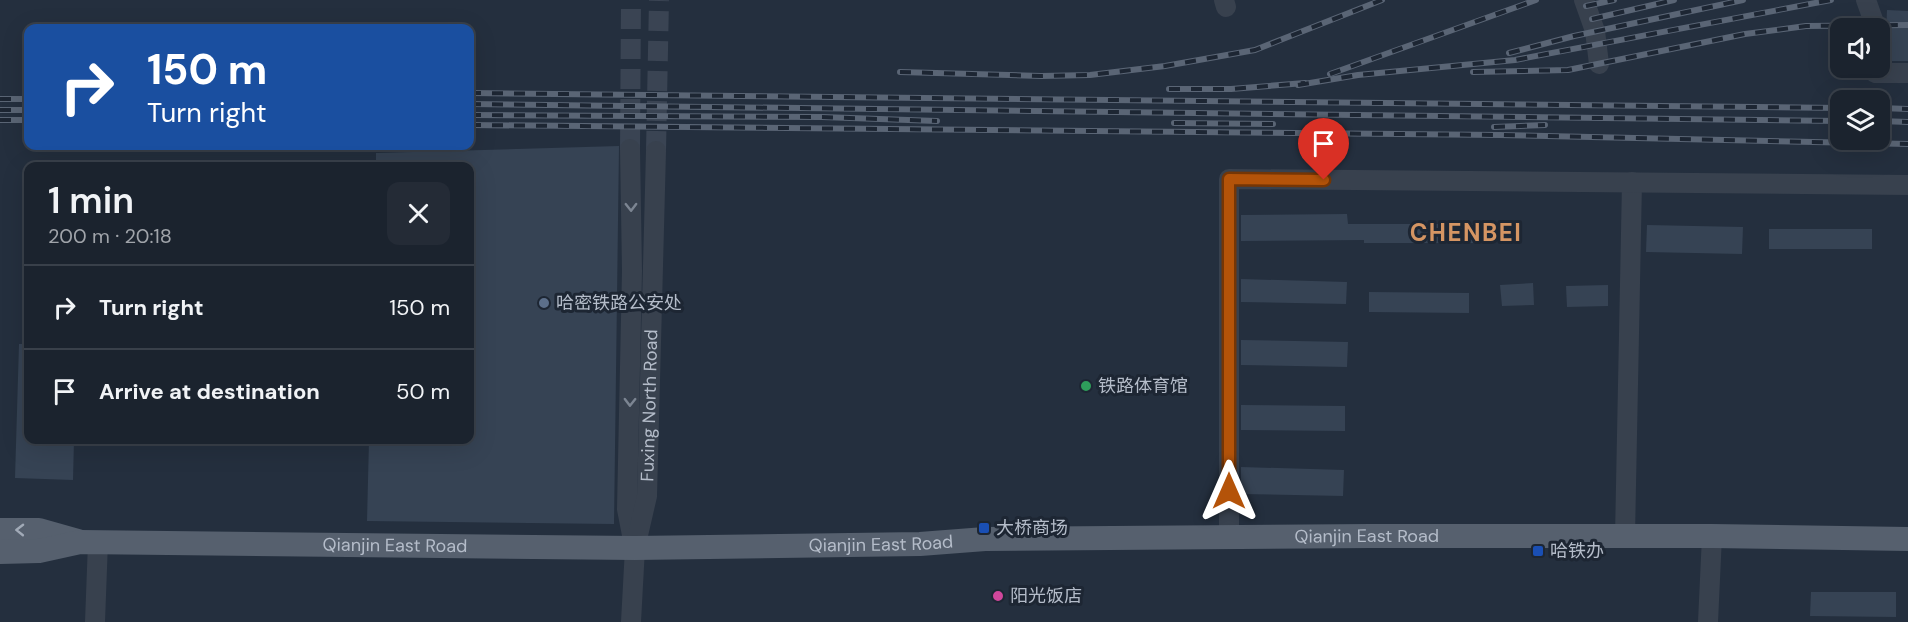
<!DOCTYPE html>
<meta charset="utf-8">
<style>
body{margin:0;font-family:"DM Sans","Noto Sans SC",sans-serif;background:#242b36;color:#f1f3f6;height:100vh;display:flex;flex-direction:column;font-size:22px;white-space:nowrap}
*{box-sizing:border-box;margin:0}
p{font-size:20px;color:#a0a4aa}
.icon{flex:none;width:33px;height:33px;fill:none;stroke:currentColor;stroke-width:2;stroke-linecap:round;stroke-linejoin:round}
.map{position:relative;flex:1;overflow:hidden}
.sheet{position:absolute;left:24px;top:162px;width:450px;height:282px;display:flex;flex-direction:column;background:#1b232e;border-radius:12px;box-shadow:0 6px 24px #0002,0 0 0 2px #39404a}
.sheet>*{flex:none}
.hud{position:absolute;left:24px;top:24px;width:450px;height:126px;border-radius:12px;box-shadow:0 6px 24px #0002,0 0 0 2px #39404a;background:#1a4fa0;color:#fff;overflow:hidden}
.buttons{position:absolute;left:1830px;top:18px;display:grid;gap:12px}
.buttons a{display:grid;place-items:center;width:60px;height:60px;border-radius:12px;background:#1b232e;box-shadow:0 6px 24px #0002,0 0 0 2px #39404a;font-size:30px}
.pin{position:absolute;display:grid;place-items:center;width:51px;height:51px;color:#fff;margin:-62px -26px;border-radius:50% 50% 50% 0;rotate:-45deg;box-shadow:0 0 6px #0007}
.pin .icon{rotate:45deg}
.me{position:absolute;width:66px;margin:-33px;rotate:0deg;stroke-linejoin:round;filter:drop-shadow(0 0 4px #0008)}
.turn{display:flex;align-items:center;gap:21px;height:126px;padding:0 24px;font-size:27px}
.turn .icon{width:78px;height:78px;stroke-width:2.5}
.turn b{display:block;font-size:42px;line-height:51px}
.round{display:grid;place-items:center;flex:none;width:63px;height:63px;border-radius:12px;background:#242b36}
.overview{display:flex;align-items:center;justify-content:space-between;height:102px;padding:0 24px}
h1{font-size:36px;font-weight:600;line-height:45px}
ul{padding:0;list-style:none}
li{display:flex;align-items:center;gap:18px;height:84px;padding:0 24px;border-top:2px solid #39404a}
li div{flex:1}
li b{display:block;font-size:22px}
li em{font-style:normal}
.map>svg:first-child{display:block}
</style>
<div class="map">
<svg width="1908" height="622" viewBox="0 0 1908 622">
<rect width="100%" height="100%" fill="#242f3e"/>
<g fill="#364354">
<polygon points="1887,10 1908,11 1908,61 1885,61"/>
<polygon points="619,146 614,524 367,521 369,440 470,440 470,166 376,166 376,153"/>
<polygon points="1347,214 1348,224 1473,224 1473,243 1364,243 1364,240 1241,241 1241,215"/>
<polygon points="1647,225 1743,227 1742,254 1646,252"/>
<rect x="1769" y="229" width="103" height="20"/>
<polygon points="1241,279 1347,282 1346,304 1241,302"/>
<polygon points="1533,283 1534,305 1502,306 1500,285"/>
<polygon points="1608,285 1608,306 1567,307 1566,286"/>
<polygon points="1369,292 1469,293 1469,313 1369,312"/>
<polygon points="1241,340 1348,342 1347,367 1241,365"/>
<polygon points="19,344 28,344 28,440 74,440 73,480 15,478"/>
<polygon points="1241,405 1345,406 1345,431 1241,430"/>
<polygon points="1241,467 1344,470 1343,496 1241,494"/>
<polygon points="1811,592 1896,592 1896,617 1810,616"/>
</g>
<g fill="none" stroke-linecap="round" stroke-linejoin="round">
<g stroke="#3a4453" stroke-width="20" stroke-dasharray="20 10" stroke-linecap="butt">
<polyline points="630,149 631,0"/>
<polyline points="656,151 659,0"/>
</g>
<g stroke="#38414e" stroke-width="20">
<polyline points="1224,0 1226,7"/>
<polyline points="1584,0 1595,31 1599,64"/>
<polyline points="1866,0 1876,28"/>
<polyline points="1876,68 1875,73 1908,73"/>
<polyline points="630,149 632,271 627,509 633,540"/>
<polyline points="1625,536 1632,182"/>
<polyline points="1229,539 1229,179 1908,185"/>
<polyline points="95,622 98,542"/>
<path id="s1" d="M631,622L635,548L647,496L656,151"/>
<polyline points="1708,622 1712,536"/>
</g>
<g stroke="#56606e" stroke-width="24">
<polyline points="0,530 39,530 78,541"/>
<path id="s2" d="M0,552L39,551L80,542L635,548L920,544L985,539L1371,536H1712L1908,539"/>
</g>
<g stroke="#5a6575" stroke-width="6">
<g id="rail">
<polyline points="1586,6 1614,0"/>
<polyline points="1592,19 1674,0"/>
<polyline points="1509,53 1574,36 1743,0"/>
<polyline points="900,72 1041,76 1090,75 1165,66 1255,50 1382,0"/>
<polyline points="1473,72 1568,70 1745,34 1806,26 1908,25"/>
<polyline points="1330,74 1536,0"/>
<polyline points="1298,85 1358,75 1515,60 1831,0"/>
<polyline points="1169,89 1231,89 1305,83"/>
<polyline points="470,93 1840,108"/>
<polyline points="0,99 28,99"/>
<polyline points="470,104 1840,121"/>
<polyline points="1880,108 1908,109"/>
<polyline points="0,110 28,110"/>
<polyline points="470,115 822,117 937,121"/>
<polyline points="0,120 28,120"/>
<polyline points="1880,121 1908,122"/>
<polyline points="1174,123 1273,124"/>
<polyline points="470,125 1499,135 1908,144"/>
<polyline points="1494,127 1545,125"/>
</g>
</g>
<use href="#rail" stroke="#1d2633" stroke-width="4" stroke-dasharray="11" stroke-linecap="butt"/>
</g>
<defs><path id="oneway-chevron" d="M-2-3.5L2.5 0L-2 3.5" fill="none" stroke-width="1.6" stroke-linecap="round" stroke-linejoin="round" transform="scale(1.5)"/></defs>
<g stroke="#7c8592">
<use href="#oneway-chevron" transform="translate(631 207) rotate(89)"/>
<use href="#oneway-chevron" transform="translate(630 402) rotate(91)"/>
</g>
<use stroke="#a1aab7" href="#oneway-chevron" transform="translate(20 530) rotate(-179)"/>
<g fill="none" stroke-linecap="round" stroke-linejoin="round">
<g stroke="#753606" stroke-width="15">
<polyline id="route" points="1229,491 1229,179 1324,180"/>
</g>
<use href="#route" stroke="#b45309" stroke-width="10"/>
</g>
<circle fill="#5c6f8a" stroke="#1d2633" stroke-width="2" cx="544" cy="303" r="6"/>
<circle fill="#2e9e5b" stroke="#1d2633" stroke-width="2" cx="1086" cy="386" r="6"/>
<g fill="#1a4fb4" stroke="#1d2633" stroke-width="2">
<rect x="978" y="522" width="12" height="12" rx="3"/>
<rect x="1532" y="545" width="12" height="12" rx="3"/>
</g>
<circle fill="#d1479c" stroke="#1d2633" stroke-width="2" cx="998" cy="596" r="6"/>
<g text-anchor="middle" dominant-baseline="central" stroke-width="6" stroke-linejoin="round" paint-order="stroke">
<g font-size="18" fill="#b4bcc9" stroke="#1d2633" text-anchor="start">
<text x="556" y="303">哈密铁路公安处</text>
<text x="1098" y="386">铁路体育馆</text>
<text x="996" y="528">大桥商场</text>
<text x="1550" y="551">哈铁办</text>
<text x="1010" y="596">阳光饭店</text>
</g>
<g font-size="18" fill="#b4bcc9" stroke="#1d2633">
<text stroke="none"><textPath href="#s1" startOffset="218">Fuxing North Road</textPath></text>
<text stroke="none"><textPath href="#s2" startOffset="1368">Qianjin East Road</textPath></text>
<text stroke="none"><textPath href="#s2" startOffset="882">Qianjin East Road</textPath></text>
<text stroke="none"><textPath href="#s2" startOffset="396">Qianjin East Road</textPath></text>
</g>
<g font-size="24" font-weight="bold" letter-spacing="1.5" fill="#d59563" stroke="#1d2633">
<text x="1466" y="232">CHENBEI</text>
</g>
</g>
</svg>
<div class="buttons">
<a><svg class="icon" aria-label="sound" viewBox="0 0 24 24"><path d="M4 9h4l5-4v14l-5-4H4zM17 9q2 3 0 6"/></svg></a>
<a><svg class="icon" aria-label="layers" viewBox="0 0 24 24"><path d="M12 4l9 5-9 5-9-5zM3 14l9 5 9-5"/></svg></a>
</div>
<div class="pin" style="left:1324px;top:180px;background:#d93025"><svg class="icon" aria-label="arrive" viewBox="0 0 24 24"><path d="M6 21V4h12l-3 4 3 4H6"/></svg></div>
<svg class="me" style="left:1229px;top:491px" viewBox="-20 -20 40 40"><path d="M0-17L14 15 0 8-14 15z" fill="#b45309" stroke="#fff" stroke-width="4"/></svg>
<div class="hud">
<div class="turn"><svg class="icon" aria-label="right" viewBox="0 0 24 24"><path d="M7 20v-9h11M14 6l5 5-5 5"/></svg><div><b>150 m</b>Turn right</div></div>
</div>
<section class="sheet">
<div class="overview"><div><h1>1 min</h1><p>200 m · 20:18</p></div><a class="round"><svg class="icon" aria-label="close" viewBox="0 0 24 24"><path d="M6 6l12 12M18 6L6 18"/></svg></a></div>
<ul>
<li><svg class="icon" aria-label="right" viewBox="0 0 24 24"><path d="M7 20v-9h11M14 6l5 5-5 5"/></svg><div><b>Turn right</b></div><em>150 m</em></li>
<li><svg class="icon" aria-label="arrive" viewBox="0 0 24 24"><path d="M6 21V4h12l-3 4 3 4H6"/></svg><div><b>Arrive at destination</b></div><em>50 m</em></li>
</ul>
</section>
</div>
